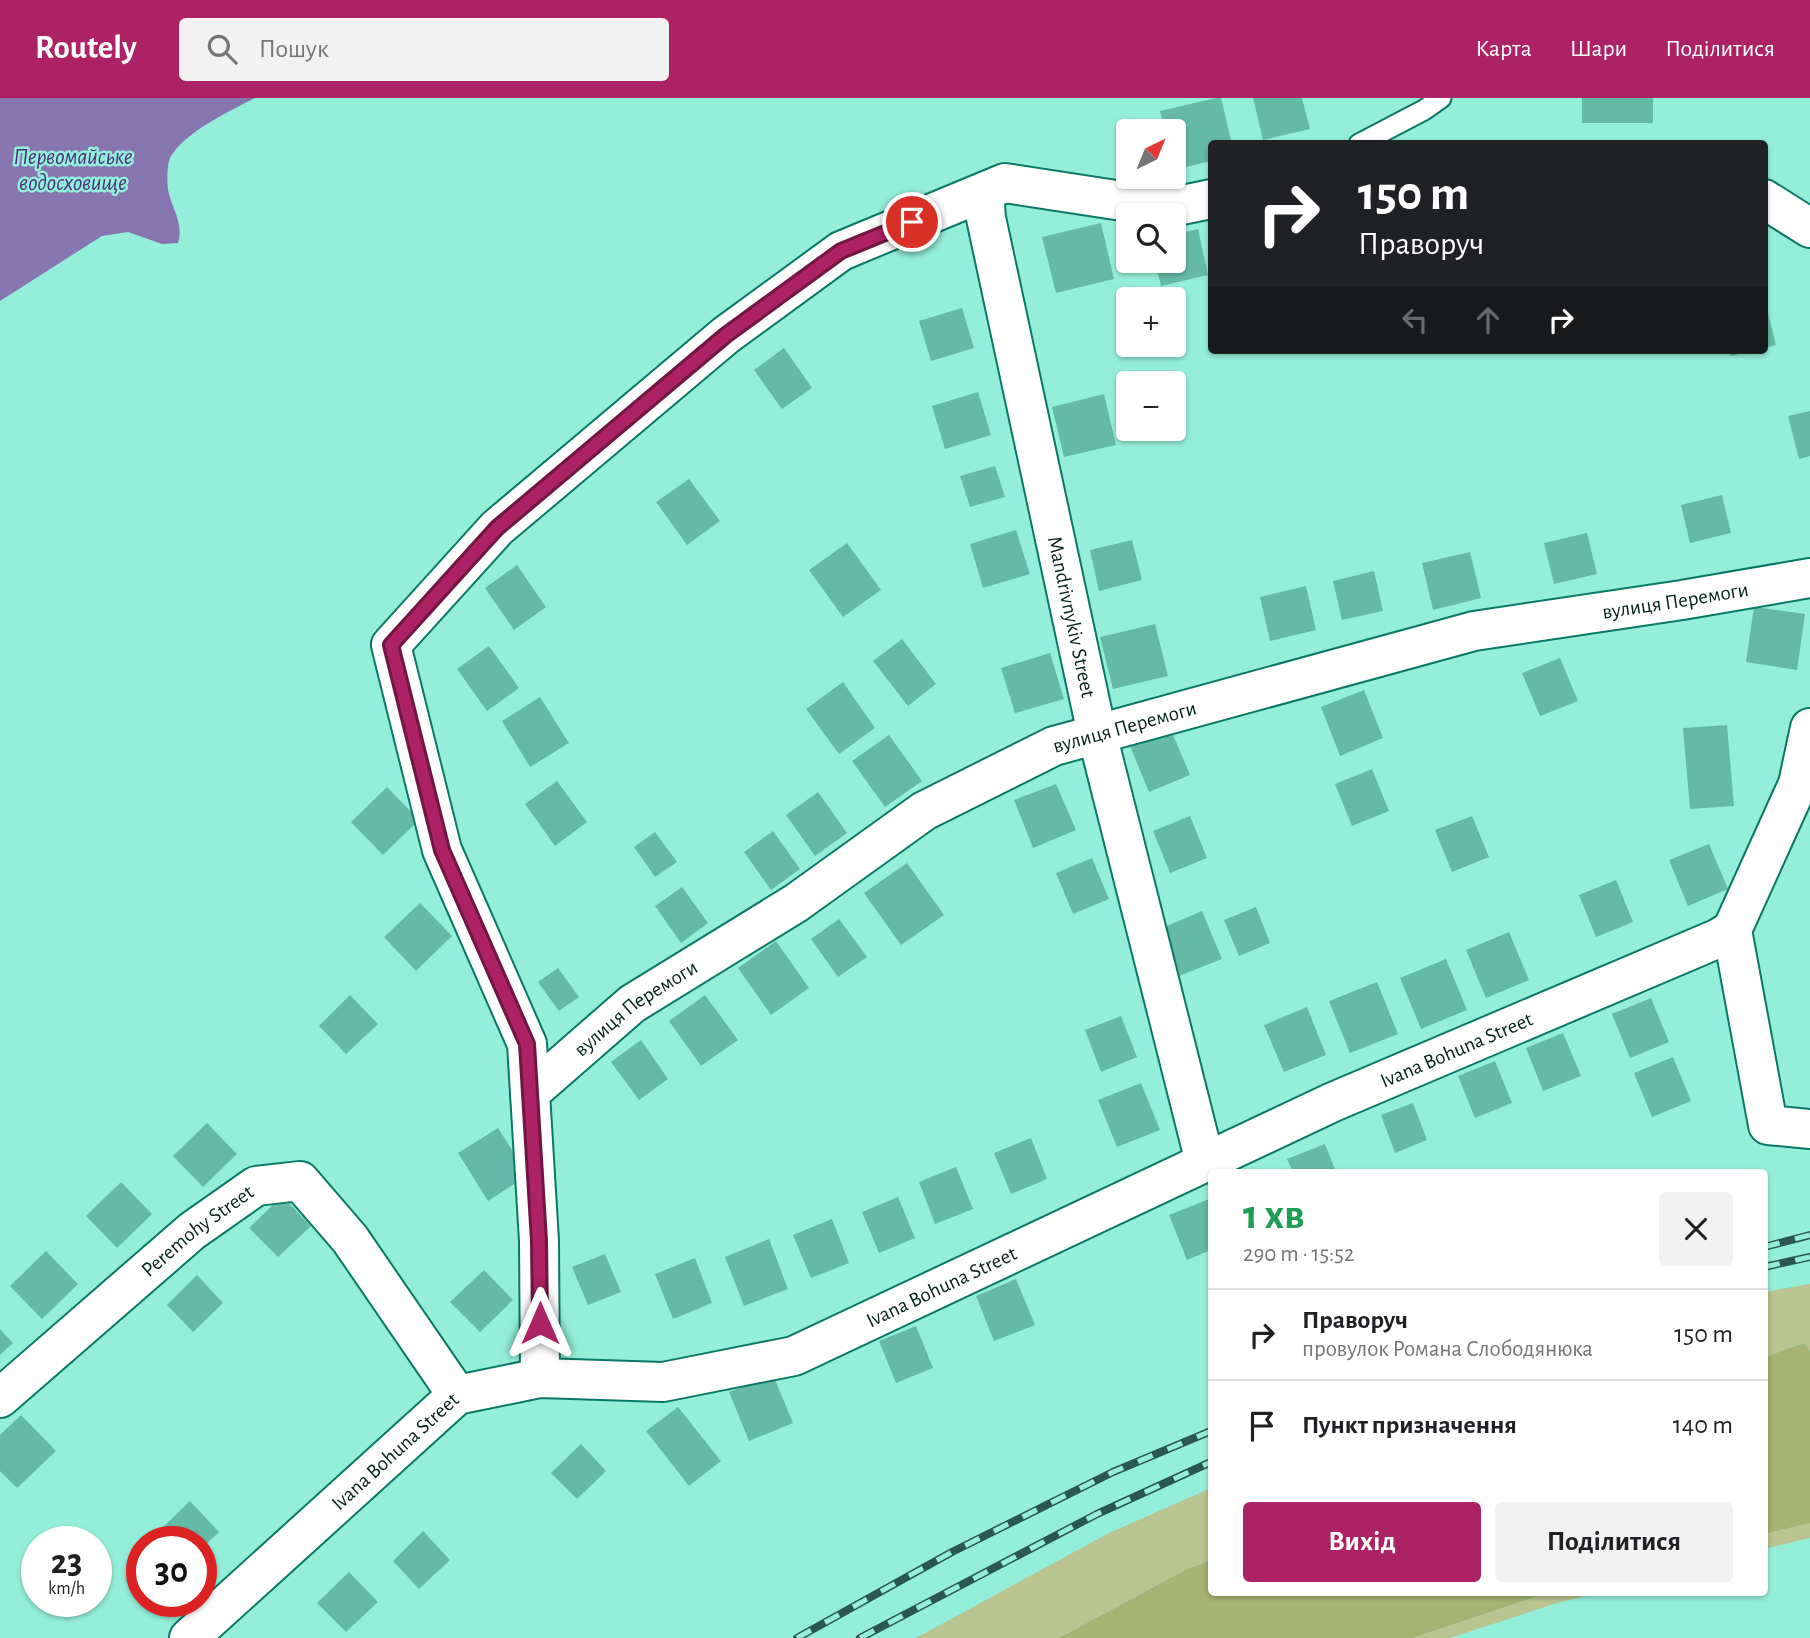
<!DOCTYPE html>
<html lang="uk">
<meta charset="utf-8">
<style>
body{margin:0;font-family:"Alegreya Sans",sans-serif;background:#f2f2f2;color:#202124;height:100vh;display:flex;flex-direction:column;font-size:26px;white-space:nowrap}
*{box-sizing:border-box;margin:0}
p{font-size:23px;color:#757577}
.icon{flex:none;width:38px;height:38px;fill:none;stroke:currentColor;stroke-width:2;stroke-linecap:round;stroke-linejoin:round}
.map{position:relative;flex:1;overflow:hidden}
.drawer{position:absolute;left:1208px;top:1071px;width:560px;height:427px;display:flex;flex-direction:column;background:#fff;border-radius:7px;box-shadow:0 2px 5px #0004}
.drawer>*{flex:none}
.guide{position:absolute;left:1208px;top:42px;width:560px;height:214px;border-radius:7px;box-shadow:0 2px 5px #0004;background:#202124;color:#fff;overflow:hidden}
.needle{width:46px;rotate:43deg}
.fabs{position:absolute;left:1116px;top:21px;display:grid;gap:14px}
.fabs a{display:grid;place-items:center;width:70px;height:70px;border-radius:7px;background:#fff;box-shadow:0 2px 5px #0004;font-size:35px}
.speed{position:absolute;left:21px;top:1428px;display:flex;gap:14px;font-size:35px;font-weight:700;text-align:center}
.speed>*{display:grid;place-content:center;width:91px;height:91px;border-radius:50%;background:#fff;box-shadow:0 2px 5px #0004;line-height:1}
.speed small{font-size:18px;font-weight:400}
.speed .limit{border:10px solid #d22;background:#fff;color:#111}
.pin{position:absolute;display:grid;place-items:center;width:60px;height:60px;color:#fff;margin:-30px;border:4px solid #fff;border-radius:50%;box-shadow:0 2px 7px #0007}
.me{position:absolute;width:77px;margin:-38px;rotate:0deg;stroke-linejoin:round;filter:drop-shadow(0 0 5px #0008)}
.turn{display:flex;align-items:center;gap:24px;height:147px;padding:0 35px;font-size:32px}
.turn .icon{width:91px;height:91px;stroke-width:2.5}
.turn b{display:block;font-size:49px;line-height:60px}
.lanes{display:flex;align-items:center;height:66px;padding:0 35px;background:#0003;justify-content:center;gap:35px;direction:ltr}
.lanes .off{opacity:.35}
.round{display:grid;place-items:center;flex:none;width:74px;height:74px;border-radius:7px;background:#f2f2f2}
.overview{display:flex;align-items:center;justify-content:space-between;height:119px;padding:0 35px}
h1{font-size:42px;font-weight:700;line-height:52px;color:#1e9e55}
.primary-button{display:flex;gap:14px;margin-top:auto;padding:14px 35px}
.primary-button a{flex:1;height:80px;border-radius:7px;background:#ac2264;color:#fff;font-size:28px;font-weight:700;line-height:80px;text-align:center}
.primary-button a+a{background:#f2f2f2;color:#202124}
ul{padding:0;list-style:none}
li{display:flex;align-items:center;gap:21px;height:91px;padding:0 35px;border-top:2px solid #e0e0e0}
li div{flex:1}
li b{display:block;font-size:26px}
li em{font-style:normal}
header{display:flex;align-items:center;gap:42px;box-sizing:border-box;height:98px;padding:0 35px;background:#ac2264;color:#fff}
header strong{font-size:33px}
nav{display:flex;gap:38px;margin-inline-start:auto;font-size:24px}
.search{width:490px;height:63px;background:#f2f2f2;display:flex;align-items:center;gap:18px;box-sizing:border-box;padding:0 24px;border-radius:7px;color:#757577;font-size:26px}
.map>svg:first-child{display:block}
</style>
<header>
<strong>Routely</strong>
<div class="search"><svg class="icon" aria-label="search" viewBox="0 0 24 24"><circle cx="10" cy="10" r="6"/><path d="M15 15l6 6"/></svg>Пошук</div>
<nav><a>Карта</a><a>Шари</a><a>Поділитися</a></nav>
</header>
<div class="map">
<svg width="1810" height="1540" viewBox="0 0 1810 1540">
<rect width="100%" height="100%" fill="#94efda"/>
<g fill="#b9c490">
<polygon points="1810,1186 1810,1254 1803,1245 1764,1259 1764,1194"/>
<polygon points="1211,1390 1211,1462 1187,1471 1059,1540 916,1540 1109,1435"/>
<polygon points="1810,1425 1810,1440 1764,1451 1764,1436"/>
<polygon points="1547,1495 1598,1495 1557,1505 1450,1540 1412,1540"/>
</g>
<g fill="#a6b372">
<polygon points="1804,1245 1810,1254 1810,1425 1764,1436 1764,1259"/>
<polygon points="1211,1462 1211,1494 1547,1495 1412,1540 1059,1540 1187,1471"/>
</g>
<path fill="#8876b0" d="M0,0H255C230,13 184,34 170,60C167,66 167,84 168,92C172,111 184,125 178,145L162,146L128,134L102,138L0,203Z"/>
<g fill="#65baa7">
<polygon points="1216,0 1221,0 1232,46 1211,46 1211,63 1174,72 1174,33 1165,33 1160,13"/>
<polygon points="1253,0 1302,0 1310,31 1263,42"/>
<rect x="1582" y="0" width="71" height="25"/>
<polygon points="1101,125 1114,181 1056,195 1042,139"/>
<polygon points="1198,131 1208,177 1161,188 1155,163 1174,163 1174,137"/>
<polygon points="1764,199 1776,247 1764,250"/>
<polygon points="962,210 974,250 931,263 919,223"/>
<polygon points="784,250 812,290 782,311 754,272"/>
<polygon points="1729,252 1750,252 1750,253 1731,258"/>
<polygon points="978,294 991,337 945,351 932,308"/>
<polygon points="1104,296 1116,347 1064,359 1052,309"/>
<polygon points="1810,313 1810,358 1799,361 1788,318"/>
<polygon points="995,368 1005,399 970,409 960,378"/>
<polygon points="689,381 720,423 687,447 656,404"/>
<polygon points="1722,397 1731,435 1690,445 1681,407"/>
<polygon points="1016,432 1030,476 983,490 970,446"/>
<polygon points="1587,435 1597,476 1554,486 1544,445"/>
<polygon points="1132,442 1142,482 1099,493 1090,452"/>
<polygon points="847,445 881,492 843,519 809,472"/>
<polygon points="1470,454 1481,500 1433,512 1422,465"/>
<polygon points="517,467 546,509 514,532 485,490"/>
<polygon points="1374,473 1383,513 1342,522 1333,483"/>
<polygon points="1306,488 1316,532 1270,543 1260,499"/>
<polygon points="1754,509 1805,516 1797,572 1746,564"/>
<polygon points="1155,526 1168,578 1113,591 1100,539"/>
<polygon points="902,541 936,586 908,608 873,563"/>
<polygon points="489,548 519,590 487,613 457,571"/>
<polygon points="1050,555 1064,601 1015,615 1001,570"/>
<polygon points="1560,560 1578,603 1540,618 1522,575"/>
<polygon points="843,584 875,630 839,656 806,611"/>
<polygon points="1364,592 1383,640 1340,658 1321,609"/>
<polygon points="540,599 569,645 530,669 502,623"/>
<polygon points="1727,627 1734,708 1690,711 1683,630"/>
<polygon points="1171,632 1190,677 1149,694 1130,648"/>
<polygon points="889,637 922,683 885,709 852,663"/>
<polygon points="1372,671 1389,713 1352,728 1335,686"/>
<polygon points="557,683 587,724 555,748 525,706"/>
<polygon points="1056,686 1076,732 1033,750 1014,702"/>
<polygon points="387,689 419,722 383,757 351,724"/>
<polygon points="818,694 847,735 815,758 786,717"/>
<polygon points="1190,718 1207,760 1170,775 1153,733"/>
<polygon points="1472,718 1489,759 1452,774 1435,732"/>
<polygon points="773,733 800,771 771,792 744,754"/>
<polygon points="655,734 677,764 655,779 634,749"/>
<polygon points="1709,746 1728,791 1688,808 1669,762"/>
<polygon points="1092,760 1109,801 1073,816 1056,775"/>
<polygon points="907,765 944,817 901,847 864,795"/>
<polygon points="1616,782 1633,824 1596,839 1579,797"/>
<polygon points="682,789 708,825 681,845 655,808"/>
<polygon points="420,805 452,838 416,873 384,839"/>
<polygon points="1256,809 1270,845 1239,858 1224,822"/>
<polygon points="1202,813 1222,861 1179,878 1160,831"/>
<polygon points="839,821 867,859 838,879 811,841"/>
<polygon points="1509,834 1529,882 1486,900 1466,852"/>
<polygon points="776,843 809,890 771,917 738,870"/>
<polygon points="1446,861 1467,912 1421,931 1400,880"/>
<polygon points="558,870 579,899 559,913 538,884"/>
<polygon points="1377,884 1398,936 1350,955 1329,903"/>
<polygon points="350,897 378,926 346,956 319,928"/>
<polygon points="705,897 738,942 701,968 669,923"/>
<polygon points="1651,900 1669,944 1630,960 1612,916"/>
<polygon points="1307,909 1326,957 1284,974 1264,927"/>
<polygon points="1121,918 1137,959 1101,974 1085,932"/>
<polygon points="1563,935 1581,978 1543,993 1526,950"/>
<polygon points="641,942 668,981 639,1002 611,964"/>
<polygon points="1673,959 1691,1003 1652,1019 1634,975"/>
<polygon points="1495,963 1512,1005 1475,1020 1458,978"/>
<polygon points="1141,985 1160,1032 1117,1049 1098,1002"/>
<polygon points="1413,1005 1427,1042 1395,1055 1381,1017"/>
<polygon points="207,1025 237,1056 203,1089 173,1058"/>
<polygon points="498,1030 528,1077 488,1103 458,1055"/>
<polygon points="1031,1040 1047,1081 1011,1096 994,1055"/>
<polygon points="1325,1046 1336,1074 1293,1074 1287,1061"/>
<polygon points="956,1069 973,1111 935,1126 919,1084"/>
<polygon points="121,1084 152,1116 117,1150 86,1118"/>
<polygon points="282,1098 311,1128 278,1159 249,1130"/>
<polygon points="898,1099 915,1140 879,1155 862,1114"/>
<polygon points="1209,1101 1211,1106 1211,1152 1187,1162 1169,1117"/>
<polygon points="832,1121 849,1165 811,1180 793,1137"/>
<polygon points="769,1141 788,1191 744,1208 725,1159"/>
<polygon points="46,1153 78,1186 42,1221 10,1188"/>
<polygon points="605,1156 621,1194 588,1207 572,1169"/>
<polygon points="695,1160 712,1205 673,1221 655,1176"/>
<polygon points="484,1172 513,1202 480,1234 450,1204"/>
<polygon points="197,1177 223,1205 193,1234 167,1207"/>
<polygon points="1016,1181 1035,1227 994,1243 976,1198"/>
<polygon points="916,1228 933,1270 896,1285 879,1243"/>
<polygon points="0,1231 13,1245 0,1257"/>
<polygon points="773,1277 793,1325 749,1343 729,1294"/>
<polygon points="678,1309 721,1363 689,1388 646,1333"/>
<polygon points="21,1317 56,1353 17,1390 0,1373 0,1337"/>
<polygon points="581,1346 606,1373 577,1401 551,1375"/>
<polygon points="190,1403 219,1434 201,1451 201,1444 165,1444 157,1435"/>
<polygon points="423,1433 450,1462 419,1491 393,1463"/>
<polygon points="349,1474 378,1504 346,1534 317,1505"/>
</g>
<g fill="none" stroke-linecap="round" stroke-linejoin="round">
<g stroke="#0a7866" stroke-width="23">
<polyline id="service" points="1359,46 1424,12 1441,0"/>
</g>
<g stroke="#0a7866" stroke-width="42">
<g id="minor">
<path id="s1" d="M984,94L986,120L1097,636L1205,1064"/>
<polyline points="1764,101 1810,130"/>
<polyline points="1810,630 1798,686 1732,832 1768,1027 1810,1031"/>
<path id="s2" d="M530,995L632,906L796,805L924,713L1054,648L1474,533L1682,502L1810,480"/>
<polyline points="540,1280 539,1143 527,946 442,752 391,547 497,430 726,237 841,153 1005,85 1168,110 1211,101"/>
<path id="s3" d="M0,1300L192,1133L256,1088L300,1083L350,1141L457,1297"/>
<path id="s4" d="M189,1540L457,1297L540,1280L663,1284L794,1258L1333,1004L1719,840L1732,832"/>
</g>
</g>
<use href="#service" stroke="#fff" stroke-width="19"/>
<use href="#minor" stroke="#fff" stroke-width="38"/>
<g stroke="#2a584e" stroke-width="8">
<g id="rail">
<polyline points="1764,1149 1810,1137"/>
<polyline points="1764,1169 1810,1159"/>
<polyline points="797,1540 952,1454 1113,1374 1211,1333"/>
<polyline points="860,1540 1097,1416 1211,1364"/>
</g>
</g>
<use href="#rail" stroke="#94efda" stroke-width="5" stroke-dasharray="16" stroke-linecap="butt"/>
</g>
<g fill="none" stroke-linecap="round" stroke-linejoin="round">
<g stroke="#701641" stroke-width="18">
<polyline id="route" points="540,1225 539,1143 527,946 442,752 391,547 497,430 726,237 841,153 912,124"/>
</g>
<use href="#route" stroke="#ac2264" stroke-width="12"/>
</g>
<g text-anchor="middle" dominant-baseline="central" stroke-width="5" stroke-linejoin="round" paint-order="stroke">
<g font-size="21" fill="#03211b" stroke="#94efda">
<text stroke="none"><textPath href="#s2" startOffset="1270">вулиця Перемоги</textPath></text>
<text stroke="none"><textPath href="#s1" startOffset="434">Mandrivnykiv Street</textPath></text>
<text stroke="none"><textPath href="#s2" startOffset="704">вулиця Перемоги</textPath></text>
<text stroke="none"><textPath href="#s2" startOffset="136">вулиця Перемоги</textPath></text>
<text stroke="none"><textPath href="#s4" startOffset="1433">Ivana Bohuna Street</textPath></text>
<text stroke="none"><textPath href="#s3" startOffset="259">Peremohy Street</textPath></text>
<text stroke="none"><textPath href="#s4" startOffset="866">Ivana Bohuna Street</textPath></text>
<text stroke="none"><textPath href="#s4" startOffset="278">Ivana Bohuna Street</textPath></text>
</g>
<g font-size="23" font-style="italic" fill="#4c327a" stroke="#94efda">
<text x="73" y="59">Первомайське<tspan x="73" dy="26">водосховище</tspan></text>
</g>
</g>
</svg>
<div class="fabs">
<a><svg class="needle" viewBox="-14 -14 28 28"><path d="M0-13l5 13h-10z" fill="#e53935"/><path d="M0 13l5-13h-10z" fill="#757577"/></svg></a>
<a><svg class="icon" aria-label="search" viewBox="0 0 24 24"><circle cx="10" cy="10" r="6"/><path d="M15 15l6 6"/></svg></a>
<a>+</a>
<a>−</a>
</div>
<div class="speed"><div>23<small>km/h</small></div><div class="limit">30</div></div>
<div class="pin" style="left:912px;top:124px;background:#d93025"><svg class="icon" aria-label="arrive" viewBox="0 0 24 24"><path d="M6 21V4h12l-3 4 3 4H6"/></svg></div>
<svg class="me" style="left:540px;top:1225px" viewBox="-20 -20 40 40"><path d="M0-17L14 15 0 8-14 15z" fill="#ac2264" stroke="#fff" stroke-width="4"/></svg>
<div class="guide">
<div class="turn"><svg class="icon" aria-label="right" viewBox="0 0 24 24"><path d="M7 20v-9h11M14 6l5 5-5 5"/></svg><div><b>150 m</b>Праворуч</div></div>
<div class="lanes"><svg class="icon off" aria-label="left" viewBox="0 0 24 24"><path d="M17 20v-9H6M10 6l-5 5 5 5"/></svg><svg class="icon off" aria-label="ahead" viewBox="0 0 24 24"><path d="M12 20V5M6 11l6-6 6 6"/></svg><svg class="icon" aria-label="right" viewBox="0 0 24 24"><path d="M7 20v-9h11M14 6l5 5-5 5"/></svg></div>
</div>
<section class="drawer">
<div class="overview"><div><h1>1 хв</h1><p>290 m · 15:52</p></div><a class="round"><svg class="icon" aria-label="close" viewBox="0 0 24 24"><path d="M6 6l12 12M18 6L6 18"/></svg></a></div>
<ul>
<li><svg class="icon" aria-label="right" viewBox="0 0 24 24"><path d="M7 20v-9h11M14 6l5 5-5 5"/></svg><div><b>Праворуч</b><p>провулок Романа Слободянюка</p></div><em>150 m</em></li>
<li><svg class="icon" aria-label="arrive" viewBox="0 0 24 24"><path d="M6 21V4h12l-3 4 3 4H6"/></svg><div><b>Пункт призначення</b></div><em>140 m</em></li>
</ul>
<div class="primary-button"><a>Вихід</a><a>Поділитися</a></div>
</section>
</div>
